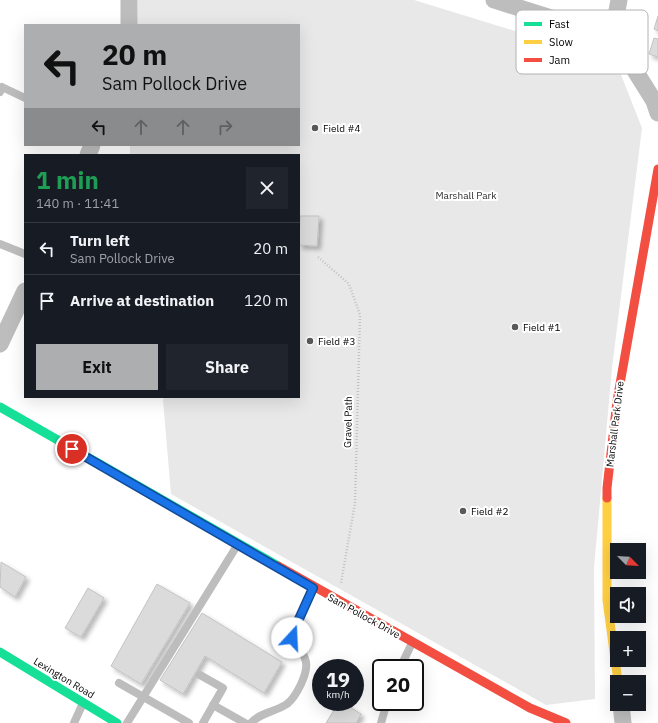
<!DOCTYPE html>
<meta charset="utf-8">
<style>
body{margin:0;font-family:"IBM Plex Sans",sans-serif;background:#20242c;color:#f1f3f6;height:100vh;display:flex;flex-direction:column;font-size:15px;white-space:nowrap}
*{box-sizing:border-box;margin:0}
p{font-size:13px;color:#9ea1a6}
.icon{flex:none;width:22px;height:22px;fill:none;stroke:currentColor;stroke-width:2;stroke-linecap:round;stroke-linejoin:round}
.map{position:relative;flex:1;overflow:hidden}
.drawer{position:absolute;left:24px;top:154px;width:276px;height:244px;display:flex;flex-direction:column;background:#171b24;border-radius:0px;box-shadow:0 4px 16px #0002}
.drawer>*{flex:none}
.banner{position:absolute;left:24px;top:24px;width:276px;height:122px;border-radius:0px;box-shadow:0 4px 16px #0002;background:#adaeaf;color:#111;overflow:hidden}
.needle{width:26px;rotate:114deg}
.fabs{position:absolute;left:610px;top:543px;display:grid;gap:8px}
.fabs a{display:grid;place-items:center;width:36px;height:36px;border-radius:0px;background:#171b24;box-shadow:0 4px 16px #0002;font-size:20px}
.speed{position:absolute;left:312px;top:659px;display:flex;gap:8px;font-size:20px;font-weight:700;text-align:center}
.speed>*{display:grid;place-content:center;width:52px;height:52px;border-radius:50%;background:#171b24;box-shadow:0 4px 16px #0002;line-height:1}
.speed small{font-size:10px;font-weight:400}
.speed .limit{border:2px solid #111;border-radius:6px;background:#fff;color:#111}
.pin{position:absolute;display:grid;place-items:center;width:34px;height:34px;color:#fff;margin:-17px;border:2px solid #fff;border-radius:50%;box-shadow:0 1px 4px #0007}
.me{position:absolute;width:44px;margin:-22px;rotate:20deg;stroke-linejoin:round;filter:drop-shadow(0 0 3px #0008)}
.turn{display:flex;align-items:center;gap:14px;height:84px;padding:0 12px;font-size:18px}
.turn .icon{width:52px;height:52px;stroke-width:2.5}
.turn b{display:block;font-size:28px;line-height:34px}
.lanes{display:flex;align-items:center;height:38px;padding:0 12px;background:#0003;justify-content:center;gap:20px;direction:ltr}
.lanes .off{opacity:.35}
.round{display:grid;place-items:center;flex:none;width:42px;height:42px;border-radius:0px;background:#20242c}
.overview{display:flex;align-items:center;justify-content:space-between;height:68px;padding:0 12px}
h1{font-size:24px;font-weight:700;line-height:30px;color:#1e9e55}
.action{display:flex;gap:8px;margin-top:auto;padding:8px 12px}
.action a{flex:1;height:46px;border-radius:0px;background:#adaeaf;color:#111;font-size:16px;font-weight:700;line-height:46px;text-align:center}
.action a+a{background:#20242c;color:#f1f3f6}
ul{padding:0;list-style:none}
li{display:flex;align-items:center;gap:12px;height:52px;padding:0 12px;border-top:1px solid #363941}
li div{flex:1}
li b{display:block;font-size:15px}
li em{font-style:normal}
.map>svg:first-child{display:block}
</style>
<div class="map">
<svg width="658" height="723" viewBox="0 0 658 723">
<defs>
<filter id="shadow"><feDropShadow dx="3.5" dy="3.5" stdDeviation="2" flood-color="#0004"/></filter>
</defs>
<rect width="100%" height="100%" fill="#fff"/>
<polygon fill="#e8e8e8" points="138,0 414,0 616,62 642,128 612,368 594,568 595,699 546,705 171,494 163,400 164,397 299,397 299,155 130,155 130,145 299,145 299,25 137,25"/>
<g fill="#dbdbdb" stroke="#c3c3c3" filter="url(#shadow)">
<polygon points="658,16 658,31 654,29"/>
<polygon points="654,38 658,39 658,57 649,54"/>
<polygon points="300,216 319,216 317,246 299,245"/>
<polygon points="1,562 26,577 15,597 0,587"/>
<polygon points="157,584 190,603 141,684 111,666"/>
<polygon points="88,588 104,598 81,637 65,628"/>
<polygon points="202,613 282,662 264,693 205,656 183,694 160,680"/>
<polygon points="339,702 342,702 361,714 356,723 326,723"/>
</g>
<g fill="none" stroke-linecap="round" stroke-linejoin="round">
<polyline stroke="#c2c2c2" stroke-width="2.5" stroke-dasharray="1 2" stroke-linecap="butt" points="318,257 349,284 360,315 355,503 341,583"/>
<g stroke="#bdbdbd" stroke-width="8">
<polyline points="0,92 2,87 25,98"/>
<polyline points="0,244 25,254"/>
<polyline points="400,668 412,643"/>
<polyline points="200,675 223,688 203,723"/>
<polyline points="119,683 189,723"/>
<polyline points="213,705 245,723"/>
<polyline points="74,723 83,703"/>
<polyline points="127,723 238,544"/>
<path d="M251,723C261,712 275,712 287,704C296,697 308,674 306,662C305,654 297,645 292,638L299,619L313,588"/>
<polyline points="381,723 387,702"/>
</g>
<g stroke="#bdbdbd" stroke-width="17">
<polyline points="494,0 612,37"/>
<polyline points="619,0 612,37 619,45 654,101 658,113"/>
<polyline points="129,25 129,0"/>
<polyline points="88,155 92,145"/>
<polyline points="0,344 25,291"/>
<polyline points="621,704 623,723"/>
</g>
<g stroke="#16e098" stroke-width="9">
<polyline points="0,407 278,566"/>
<polyline points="0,652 117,723"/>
</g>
<polyline stroke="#ffcf43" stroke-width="9" points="607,498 607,600 618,682"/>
<g stroke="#f24e42" stroke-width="9">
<polyline points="607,498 607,488 617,401 658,169"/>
<polyline points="278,566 530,708 566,723"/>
</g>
</g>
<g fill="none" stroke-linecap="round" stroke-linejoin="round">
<g stroke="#114b97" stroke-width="10">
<polyline id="route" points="72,449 313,588 299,619 292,638"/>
</g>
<use href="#route" stroke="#1a73e8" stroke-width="7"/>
</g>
<g fill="#595959" stroke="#fff" stroke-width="1.5">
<circle cx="315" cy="128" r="4"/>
<circle cx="515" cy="327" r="4"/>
<circle cx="310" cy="341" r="4"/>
<circle cx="463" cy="511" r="4"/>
</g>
<g text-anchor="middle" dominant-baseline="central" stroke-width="4" stroke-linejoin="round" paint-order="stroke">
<g font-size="10" fill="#000" stroke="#fff" text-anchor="start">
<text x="323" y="128">Field #4</text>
<text x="523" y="327">Field #1</text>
<text x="318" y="341">Field #3</text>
<text x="471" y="511">Field #2</text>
</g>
<g font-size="10" fill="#2c2c2c" stroke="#fff">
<text x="466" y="195">Marshall Park</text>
</g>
<g font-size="10" fill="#000" stroke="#fff">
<text transform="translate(348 422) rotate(-89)">Gravel Path</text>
<text transform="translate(615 424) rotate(-83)">Marshall Park Drive</text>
<text transform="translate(364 616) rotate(29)">Sam Pollock Drive</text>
<text transform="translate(64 678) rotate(31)">Lexington Road</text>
</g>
</g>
<rect x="516" y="10" width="132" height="64" rx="6" fill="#fff" stroke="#b2b2b2" stroke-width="1"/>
<rect x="524" y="22" width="18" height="4" fill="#16e098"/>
<rect x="524" y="40" width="18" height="4" fill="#ffcf43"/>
<rect x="524" y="58" width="18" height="4" fill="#f24e42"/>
<g font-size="11" fill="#000">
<text x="549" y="28">Fast</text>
<text x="549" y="46">Slow</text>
<text x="549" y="64">Jam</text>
</g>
</svg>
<div class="fabs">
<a><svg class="needle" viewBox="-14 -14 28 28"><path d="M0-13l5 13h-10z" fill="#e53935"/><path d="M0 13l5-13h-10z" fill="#9ea1a6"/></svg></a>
<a><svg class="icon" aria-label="sound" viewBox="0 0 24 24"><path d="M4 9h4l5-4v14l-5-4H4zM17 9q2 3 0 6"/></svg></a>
<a>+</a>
<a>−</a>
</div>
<div class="speed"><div>19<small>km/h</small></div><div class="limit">20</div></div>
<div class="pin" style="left:72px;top:449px;background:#d93025"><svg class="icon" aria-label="arrive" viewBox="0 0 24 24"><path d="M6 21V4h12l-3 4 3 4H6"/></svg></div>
<svg class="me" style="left:292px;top:638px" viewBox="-20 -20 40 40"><circle r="19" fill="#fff"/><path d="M0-13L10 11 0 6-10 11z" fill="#1a73e8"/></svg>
<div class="banner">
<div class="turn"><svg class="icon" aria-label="left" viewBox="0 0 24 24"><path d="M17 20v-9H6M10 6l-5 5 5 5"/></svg><div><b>20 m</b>Sam Pollock Drive</div></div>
<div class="lanes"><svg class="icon" aria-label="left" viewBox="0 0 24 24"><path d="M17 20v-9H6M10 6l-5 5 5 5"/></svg><svg class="icon off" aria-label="ahead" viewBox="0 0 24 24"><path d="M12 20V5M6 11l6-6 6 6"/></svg><svg class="icon off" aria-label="ahead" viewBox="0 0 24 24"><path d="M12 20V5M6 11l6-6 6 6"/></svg><svg class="icon off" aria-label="right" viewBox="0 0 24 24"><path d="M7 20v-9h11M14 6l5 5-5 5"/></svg></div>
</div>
<section class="drawer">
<div class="overview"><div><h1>1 min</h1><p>140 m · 11:41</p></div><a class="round"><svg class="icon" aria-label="close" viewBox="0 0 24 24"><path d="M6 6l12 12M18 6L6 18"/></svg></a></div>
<ul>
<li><svg class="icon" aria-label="left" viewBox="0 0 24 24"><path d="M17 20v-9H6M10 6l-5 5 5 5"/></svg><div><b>Turn left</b><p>Sam Pollock Drive</p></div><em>20 m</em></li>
<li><svg class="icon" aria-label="arrive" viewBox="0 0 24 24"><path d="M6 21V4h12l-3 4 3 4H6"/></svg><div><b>Arrive at destination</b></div><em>120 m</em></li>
</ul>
<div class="action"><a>Exit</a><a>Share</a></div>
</section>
</div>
